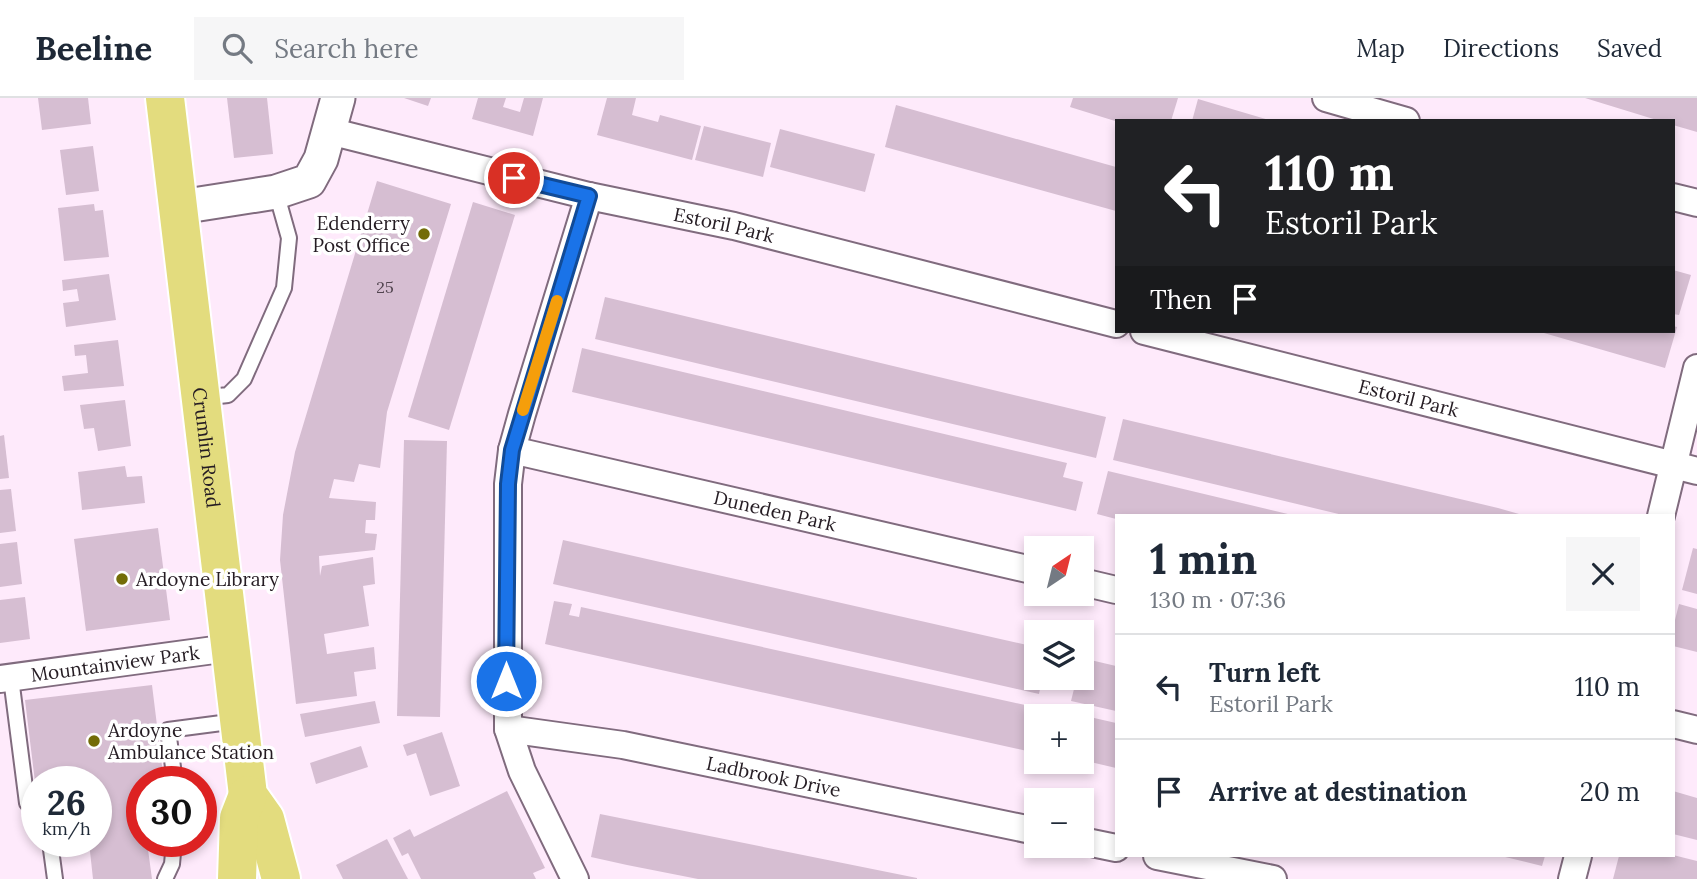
<!DOCTYPE html>
<meta charset="utf-8">
<style>
body{margin:0;font-family:Lora,serif;background:#f6f6f7;color:#1f2937;height:100vh;display:flex;flex-direction:column;font-size:26px;white-space:nowrap}
*{box-sizing:border-box;margin:0}
p{font-size:23px;color:#747a83}
.icon{flex:none;width:38px;height:38px;fill:none;stroke:currentColor;stroke-width:2;stroke-linecap:round;stroke-linejoin:round}
.map{position:relative;flex:1;overflow:hidden}
.side{position:absolute;left:1115px;top:416px;width:560px;height:343px;display:flex;flex-direction:column;background:#fff;border-radius:0px;box-shadow:0 4px 10px #0003}
.side>*{flex:none}
.guide{position:absolute;left:1115px;top:21px;width:560px;height:214px;border-radius:0px;box-shadow:0 4px 10px #0003;background:#202124;color:#fff;overflow:hidden}
.needle{width:46px;rotate:35deg}
.buttons{position:absolute;left:1024px;top:438px;display:grid;gap:14px}
.buttons a{display:grid;place-items:center;width:70px;height:70px;border-radius:0px;background:#fff;box-shadow:0 4px 10px #0003;font-size:35px}
.speed{position:absolute;left:21px;top:668px;display:flex;gap:14px;font-size:35px;font-weight:700;text-align:center}
.speed>*{display:grid;place-content:center;width:91px;height:91px;border-radius:50%;background:#fff;box-shadow:0 4px 10px #0003;line-height:1}
.speed small{font-size:18px;font-weight:400}
.speed .limit{border:10px solid #d22;background:#fff;color:#111}
.pin{position:absolute;display:grid;place-items:center;width:60px;height:60px;color:#fff;margin:-30px;border:4px solid #fff;border-radius:50%;box-shadow:0 2px 7px #0007}
.me{position:absolute;width:77px;margin:-38px;rotate:0deg;stroke-linejoin:round;filter:drop-shadow(0 0 5px #0008)}
.turn{display:flex;align-items:center;gap:24px;height:147px;padding:0 35px;font-size:32px}
.turn .icon{width:91px;height:91px;stroke-width:2.5}
.turn b{display:block;font-size:49px;line-height:60px}
.then{display:flex;align-items:center;height:66px;padding:0 35px;background:#0003;gap:14px;font-size:26px}
.round{display:grid;place-items:center;flex:none;width:74px;height:74px;border-radius:0px;background:#f6f6f7}
.overview{display:flex;align-items:center;justify-content:space-between;height:119px;padding:0 35px}
h1{font-size:42px;font-weight:800;line-height:52px}
ul{padding:0;list-style:none}
li{display:flex;align-items:center;gap:21px;height:105px;padding:0 35px;border-top:2px solid #e0e1e3}
li div{flex:1}
li b{display:block;font-size:26px}
li em{font-style:normal}
header{display:flex;align-items:center;gap:42px;box-sizing:border-box;height:98px;padding:0 35px;background:#fff;border-bottom:2px solid #e0e1e3}
header strong{font-size:33px}
nav{display:flex;gap:38px;margin-inline-start:auto;font-size:24px}
.search{width:490px;height:63px;background:#f6f6f7;display:flex;align-items:center;gap:18px;box-sizing:border-box;padding:0 24px;border-radius:0px;color:#747a83;font-size:26px}
.map>svg:first-child{display:block}
</style>
<header>
<strong>Beeline</strong>
<div class="search"><svg class="icon" aria-label="search" viewBox="0 0 24 24"><circle cx="10" cy="10" r="6"/><path d="M15 15l6 6"/></svg>Search here</div>
<nav><a>Map</a><a>Directions</a><a>Saved</a></nav>
</header>
<div class="map">
<svg width="1697" height="781" viewBox="0 0 1697 781">
<rect width="100%" height="100%" fill="#feeafb"/>
<g fill="#d6bed2">
<polygon points="38,0 88,0 91,26 42,32"/>
<polygon points="227,0 267,0 273,56 234,60"/>
<polygon points="404,0 431,0 428,8"/>
<polygon points="478,0 506,0 503,9 520,14 524,0 543,0 533,38 472,21"/>
<polygon points="607,0 636,0 632,17 658,24 660,17 701,28 692,62 597,37"/>
<polygon points="1073,0 1178,0 1171,23 1115,23 1070,9"/>
<polygon points="1585,0 1697,0 1697,34 1673,27 1673,23 1660,23"/>
<polygon points="1198,1 1269,22 1269,23 1192,23"/>
<polygon points="896,7 1116,69 1116,113 885,49"/>
<polygon points="704,28 771,45 763,79 695,62"/>
<polygon points="780,31 875,56 865,94 770,69"/>
<polygon points="93,48 99,93 66,97 60,52"/>
<polygon points="377,83 451,106 387,314 380,370 359,366 354,384 334,381 329,400 376,404 375,422 366,422 365,435 377,436 375,452 319,458 320,478 322,468 373,459 375,486 363,488 369,528 324,536 327,556 374,549 376,571 354,574 357,598 296,606 280,462 283,417 295,354"/>
<polygon points="473,104 515,117 449,332 408,319"/>
<polygon points="94,106 95,113 103,112 109,159 64,163 58,110"/>
<polygon points="1673,172 1691,177 1679,217 1673,216"/>
<polygon points="109,176 116,222 66,229 63,205 79,203 77,191 63,193 62,182"/>
<polygon points="605,199 1106,319 1096,360 595,241"/>
<polygon points="1673,228 1677,229 1665,270 1537,233 1673,233"/>
<polygon points="118,242 124,288 64,293 62,278 88,275 86,257 75,258 74,247"/>
<polygon points="582,250 1067,365 1063,379 1083,384 1076,413 572,294"/>
<polygon points="125,302 131,348 98,353 94,330 84,331 80,307"/>
<polygon points="1123,321 1498,410 1526,418 1347,418 1113,362"/>
<polygon points="4,337 9,380 0,381 0,338"/>
<polygon points="404,342 447,343 440,619 397,618"/>
<polygon points="125,368 127,379 142,378 145,405 82,412 78,374"/>
<polygon points="1108,373 1292,417 1292,418 1116,418 1116,421 1097,416"/>
<polygon points="11,391 16,433 0,435 0,392"/>
<polygon points="158,430 170,522 86,533 74,441"/>
<polygon points="563,442 1036,549 1036,579 1059,579 1057,589 1041,586 1039,596 553,486"/>
<polygon points="17,444 22,486 0,489 0,446"/>
<polygon points="1693,450 1697,451 1697,496 1682,492"/>
<polygon points="25,499 30,541 0,545 0,502"/>
<polygon points="554,503 572,506 569,517 579,519 581,509 1057,614 1056,618 1036,618 1036,655 580,554 545,546"/>
<polygon points="1679,506 1697,511 1697,554 1673,548 1673,530"/>
<polygon points="1082,560 1116,568 1116,613 1071,603 1077,579 1082,579"/>
<polygon points="152,587 164,684 142,684 140,692 142,744 147,744 152,781 93,781 89,744 96,744 96,684 35,684 25,602"/>
<polygon points="375,603 380,625 305,639 300,616"/>
<polygon points="1068,614 1116,625 1116,670 1082,662 1082,618 1067,618"/>
<polygon points="442,634 460,688 430,698 416,655 407,658 403,647"/>
<polygon points="361,648 368,669 316,686 310,665"/>
<polygon points="507,693 545,770 533,775 536,781 421,781 408,755 402,758 393,740 410,731 414,739"/>
<polygon points="1673,693 1697,700 1697,742 1673,736"/>
<polygon points="600,716 917,780 917,781 698,781 627,767 591,759"/>
<polygon points="387,741 408,781 343,781 336,767"/>
<polygon points="1673,757 1697,763 1697,781 1613,781 1619,758"/>
<polygon points="1501,758 1545,758 1542,768"/>
</g>
<g fill="none" stroke-linecap="round" stroke-linejoin="round">
<g stroke="#806b7e" stroke-width="18">
<g id="service">
<polyline points="201,300 228,297 244,281 284,190 289,140 276,94"/>
<polyline points="11,580 27,705 37,714"/>
<polyline points="175,684 168,632 237,623"/>
<polyline points="50,744 55,781"/>
<polyline points="165,781 172,766 174,744"/>
</g>
</g>
<g stroke="#806b7e" stroke-width="30">
<g id="minor">
<polyline points="1326,0 1406,23"/>
<path id="s1" d="M329,33L589,98L734,128L1116,226"/>
<polyline points="1673,99 1697,105"/>
<path id="s2" d="M1144,233L1697,373"/>
<path id="s3" d="M512,352L1036,473"/>
<polyline points="1661,418 1697,270"/>
<polyline points="1082,484 1116,492"/>
<path id="s4" d="M0,581L229,550"/>
<polyline points="1673,626 1697,632"/>
<path id="s5" d="M508,631L623,647L1036,733"/>
<polyline points="1082,743 1116,750"/>
<polyline points="1157,758 1273,781"/>
<polyline points="575,781 522,673 508,631 508,386 512,352 522,316 589,98"/>
<polyline points="1572,781 1578,758"/>
</g>
</g>
<g stroke="#806b7e" stroke-width="37">
<polyline id="tertiary" points="180,109 276,94 309,83 321,61 338,0"/>
</g>
<g stroke="#fff" stroke-width="42">
<g id="trunk">
<path id="s6" d="M165,0L248,697L265,721L281,781"/>
<polyline points="237,781 239,720 248,697"/>
</g>
</g>
<use href="#service" stroke="#fff" stroke-width="14"/>
<use href="#minor" stroke="#fff" stroke-width="26"/>
<use href="#tertiary" stroke="#fff" stroke-width="33"/>
<use href="#trunk" stroke="#e3dc7e" stroke-width="38"/>
</g>
<g fill="none" stroke-linecap="round" stroke-linejoin="round">
<g stroke="#114b97" stroke-width="18">
<polyline id="route" points="506,583 508,386 512,352 589,98 514,80"/>
</g>
<use href="#route" stroke="#1a73e8" stroke-width="12"/>
<polyline stroke="#f59e0b" stroke-width="12" points="523,312 557,203"/>
</g>
<g fill="#736c08" stroke="#fff" stroke-width="2.5">
<circle cx="424" cy="136" r="7"/>
<circle cx="122" cy="481" r="7"/>
<circle cx="94" cy="643" r="7"/>
</g>
<g text-anchor="middle" dominant-baseline="central" stroke-width="7" stroke-linejoin="round" paint-order="stroke">
<g font-size="16" fill="#51444f">
<text x="385" y="189">25</text>
</g>
<g font-size="19" fill="#251c23" stroke="#fff" text-anchor="start">
<text x="410" y="125" text-anchor="end">Edenderry<tspan x="410" dy="22">Post Office</tspan></text>
<text x="136" y="481">Ardoyne Library</text>
<text x="108" y="632">Ardoyne<tspan x="108" dy="22">Ambulance Station</tspan></text>
</g>
<g font-size="19" fill="#251c23" stroke="#fff">
<text stroke="none"><textPath href="#s1" startOffset="406">Estoril Park</textPath></text>
<text stroke="none"><textPath href="#s2" startOffset="273">Estoril Park</textPath></text>
<text stroke="none"><textPath href="#s6" startOffset="352">Crumlin Road</textPath></text>
<text stroke="none"><textPath href="#s3" startOffset="270">Duneden Park</textPath></text>
<text stroke="none"><textPath href="#s4" startOffset="116">Mountainview Park</textPath></text>
<text stroke="none"><textPath href="#s5" startOffset="270">Ladbrook Drive</textPath></text>
</g>
</g>
</svg>
<div class="buttons">
<a><svg class="needle" viewBox="-14 -14 28 28"><path d="M0-13l5 13h-10z" fill="#e53935"/><path d="M0 13l5-13h-10z" fill="#747a83"/></svg></a>
<a><svg class="icon" aria-label="layers" viewBox="0 0 24 24"><path d="M12 4l9 5-9 5-9-5zM3 14l9 5 9-5"/></svg></a>
<a>+</a>
<a>−</a>
</div>
<div class="speed"><div>26<small>km/h</small></div><div class="limit">30</div></div>
<div class="pin" style="left:514px;top:80px;background:#d93025"><svg class="icon" aria-label="arrive" viewBox="0 0 24 24"><path d="M6 21V4h12l-3 4 3 4H6"/></svg></div>
<svg class="me" style="left:506px;top:583px" viewBox="-20 -20 40 40"><circle r="17" fill="#1a73e8" stroke="#fff" stroke-width="3"/><path d="M0-11L8 9 0 5-8 9z" fill="#fff"/></svg>
<div class="guide">
<div class="turn"><svg class="icon" aria-label="left" viewBox="0 0 24 24"><path d="M17 20v-9H6M10 6l-5 5 5 5"/></svg><div><b>110 m</b>Estoril Park</div></div>
<div class="then">Then<svg class="icon" aria-label="arrive" viewBox="0 0 24 24"><path d="M6 21V4h12l-3 4 3 4H6"/></svg></div>
</div>
<section class="side">
<div class="overview"><div><h1>1 min</h1><p>130 m · 07:36</p></div><a class="round"><svg class="icon" aria-label="close" viewBox="0 0 24 24"><path d="M6 6l12 12M18 6L6 18"/></svg></a></div>
<ul>
<li><svg class="icon" aria-label="left" viewBox="0 0 24 24"><path d="M17 20v-9H6M10 6l-5 5 5 5"/></svg><div><b>Turn left</b><p>Estoril Park</p></div><em>110 m</em></li>
<li><svg class="icon" aria-label="arrive" viewBox="0 0 24 24"><path d="M6 21V4h12l-3 4 3 4H6"/></svg><div><b>Arrive at destination</b></div><em>20 m</em></li>
</ul>
</section>
</div>
